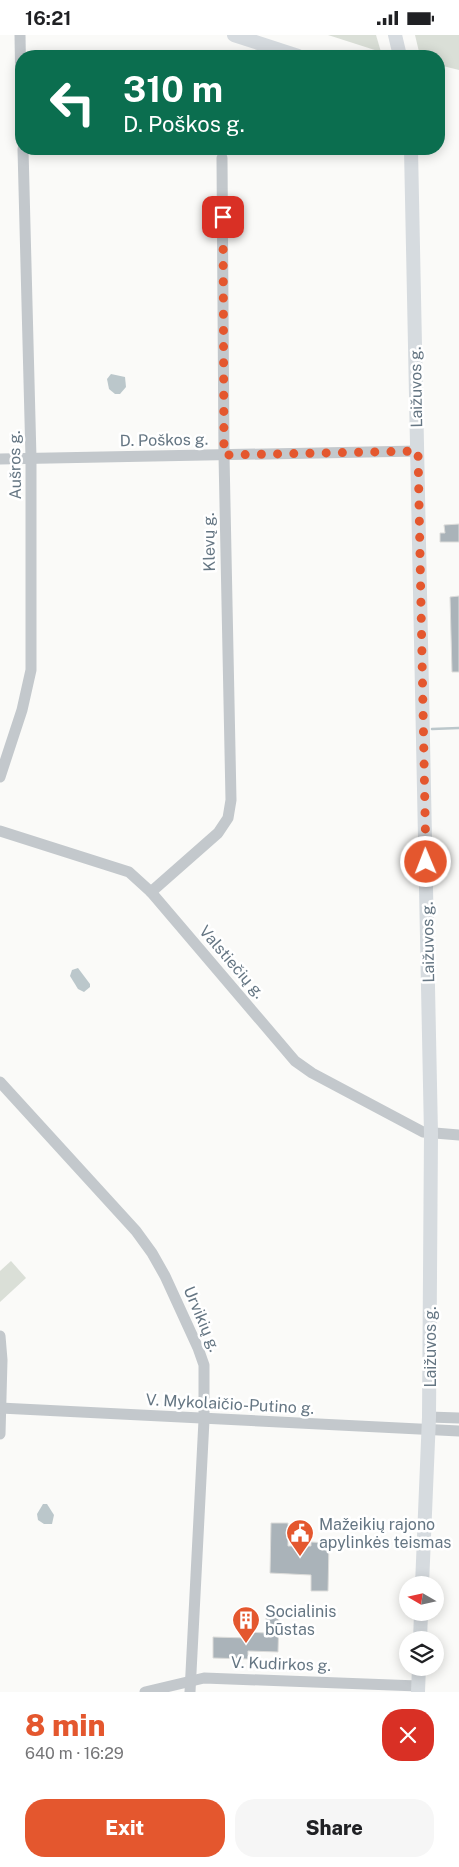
<!DOCTYPE html>
<meta charset="utf-8">
<style>
body{margin:0;font-family:"Public Sans",sans-serif;background:#f6f6f6;color:#202124;height:100vh;display:flex;flex-direction:column;font-size:19px;white-space:nowrap}
*{box-sizing:border-box;margin:0}
p{font-size:16px;color:#757577}
.icon{flex:none;width:28px;height:28px;fill:none;stroke:currentColor;stroke-width:2;stroke-linecap:round;stroke-linejoin:round}
.map{position:relative;height:1657px;overflow:hidden}
.sheet{display:flex;flex-direction:column;background:#fff;flex:1}
.sheet>*{flex:none}
.banner{position:absolute;left:15px;top:15px;width:430px;height:105px;border-radius:20px;box-shadow:0 2px 12px #0003;background:#0b6e4f;color:#fff;overflow:hidden}
.needle{width:32px;rotate:279deg}
.buttons{position:absolute;left:399px;top:1541px;display:grid;gap:10px}
.buttons a{display:grid;place-items:center;width:45px;height:45px;border-radius:50%;background:#fff;box-shadow:0 2px 12px #0003;font-size:25px}
.pin{position:absolute;display:grid;place-items:center;width:42px;height:42px;color:#fff;margin:-21px;border-radius:10px;box-shadow:0 2px 8px #0006}
.me{position:absolute;width:55px;margin:-28px;rotate:359deg;stroke-linejoin:round;filter:drop-shadow(0 0 4px #0008)}
.turn{display:flex;align-items:center;gap:18px;height:105px;padding:0 25px;font-size:22px}
.turn .icon{width:65px;height:65px;stroke-width:2.5}
.turn b{display:block;font-size:35px;line-height:42px}
.round{display:grid;place-items:center;flex:none;width:52px;height:52px;border-radius:20px;background:#f6f6f6}
.summary{display:flex;align-items:center;justify-content:space-between;height:85px;padding:0 25px}
h1{font-size:30px;font-weight:800;line-height:38px;color:#e4572e}
.action{display:flex;gap:10px;margin-top:auto;padding:10px 25px}
.action a{flex:1;height:58px;border-radius:20px;background:#e4572e;color:#fff;font-size:20px;font-weight:800;line-height:58px;text-align:center}
.action a+a{background:#f6f6f6;color:#202124}
.status{display:flex;justify-content:space-between;align-items:center;height:35px;padding:0 25px;background:#fff;direction:ltr}
.status svg{height:14px;fill:currentColor}
.map>svg:first-child{display:block}
</style>
<div class="status"><b>16:21</b><svg viewBox="0 0 49 12"><path d="M0 12V9h3v3zM5 12V6h3v6zM10 12V3h3v9zM15 12V0h3v12zM26 1h20v11H26zM47 4h2v5h-2z"/></svg></div>
<div class="map">
<svg width="459" height="1657" viewBox="0 0 459 1657">
<rect width="100%" height="100%" fill="#fafaf8"/>
<g fill="#dadfd7">
<polygon points="328,0 376,0 381,17"/>
<polygon points="415,0 459,0 459,35 439,30 439,21 420,21"/>
<polygon points="11,1226 26,1243 0,1267 0,1236"/>
</g>
<g fill="#bbc7cb">
<polygon points="111,339 125,342 126,352 120,359 115,359 109,354 107,344"/>
<polygon points="78,933 90,949 90,952 84,957 78,954 70,941 72,935"/>
<polygon points="43,1469 47,1469 54,1480 52,1489 44,1489 38,1485 37,1479"/>
</g>
<g fill="none" stroke-linecap="round" stroke-linejoin="round">
<polyline stroke="#bbc7cb" stroke-width="2.5" points="432,694 459,693"/>
</g>
<g fill="#aab3b9" stroke="#dcdcda">
<polygon points="459,489 459,507 440,507 440,498 445,498 444,490"/>
<polygon points="459,561 459,637 452,637 450,562"/>
<polygon points="271,1488 288,1488 288,1511 311,1511 311,1507 329,1508 328,1556 311,1556 311,1540 270,1538"/>
<polygon points="266,1582 279,1583 278,1617 248,1616 248,1624 213,1623 213,1602 248,1603 248,1597 266,1598"/>
</g>
<g fill="none" stroke-linecap="round" stroke-linejoin="round">
<g stroke="#c3c8cc" stroke-width="11">
<polyline points="20,0 21,60"/>
<polyline points="0,424 418,416"/>
<polyline points="0,742 22,675 31,635 31,423 23,114"/>
<polyline points="0,796 129,837 151,857 295,1026 312,1038 423,1097 459,1100"/>
<polyline points="151,857 218,798 228,783 231,765 224,420 222,123"/>
<polyline points="0,1047 136,1196 152,1218 165,1241 198,1313 204,1330 204,1385 190,1657"/>
<polyline points="0,1301 2,1325 0,1399"/>
<polyline points="0,1373 459,1396"/>
<polyline points="429,1382 459,1383"/>
<polyline points="145,1657 204,1643 418,1651"/>
</g>
<g stroke="#d6dbdf" stroke-width="14">
<polyline points="234,0 298,21"/>
<polyline points="395,0 400,21"/>
<polyline points="411,114 431,1099 429,1382 422,1550"/>
<polyline points="420,1605 421,1578"/>
<polyline points="418,1657 419,1632"/>
</g>
</g>
<g fill="none" stroke-linecap="round" stroke-linejoin="round">
<polyline stroke="#e4572e" stroke-width="9" stroke-dasharray="0 16.2" points="223,182 224,420 418,416 426,827"/>
</g>
<defs>
<g id="civic-pin" transform="scale(1.4375)"><path d="M0 17L-7.5 6A9.5 9.5 0 1 1 7.5 6Z" fill="#e4572e" stroke="#fff"/><path d="M-.6-6.5H3V-4.5H.6V-3L4-1V1h2V6H-6V1h2V-1L-.6-3ZM-1.2 2.5V6h2.4V2.5Z" fill="#fff"/></g>
<g id="building-pin" transform="scale(1.4375)"><path d="M0 17L-7.5 6A9.5 9.5 0 1 1 7.5 6Z" fill="#e4572e" stroke="#fff"/><path d="M-4-6H4V6H1V3H-1V6H-4ZM-2.5-4.3h1.7v1.8h-1.7ZM.8-4.3h1.7v1.8H.8ZM-2.5-1h1.7V.8h-1.7ZM.8-1h1.7V.8H.8Z" fill="#fff"/></g>
</defs>
<g fill-rule="evenodd">
<use href="#civic-pin" x="300" y="1498"/>
<use href="#building-pin" x="246" y="1585"/>
</g>
<g text-anchor="middle" dominant-baseline="central" stroke-width="5" stroke-linejoin="round" paint-order="stroke">
<g font-size="16" fill="#657683" stroke="#fff">
<text transform="translate(416 352) rotate(-91)">Laižuvos g.</text>
<text transform="translate(164 405) rotate(-1)">D. Poškos g.</text>
<text transform="translate(15 430) rotate(-91)">Aušros g.</text>
<text transform="translate(209 507) rotate(-91)">Klevų g.</text>
<text transform="translate(428 907) rotate(-91)">Laižuvos g.</text>
<text transform="translate(232 927) rotate(49)">Valstiečių g.</text>
<text transform="translate(202 1284) rotate(67)">Urvikių g.</text>
<text transform="translate(430 1312) rotate(-90)">Laižuvos g.</text>
<text transform="translate(230 1369) rotate(3)">V. Mykolaičio-Putino g.</text>
<text transform="translate(281 1629) rotate(2)">V. Kudirkos g.</text>
</g>
<g font-size="16" fill="#657683" stroke="#fff" text-anchor="start">
<text x="319" y="1489">Mažeikių rajono<tspan x="319" dy="18">apylinkės teismas</tspan></text>
<text x="265" y="1576">Socialinis<tspan x="265" dy="18">būstas</tspan></text>
</g>
</g>
</svg>
<div class="buttons">
<a><svg class="needle" viewBox="-14 -14 28 28"><path d="M0-13l5 13h-10z" fill="#e53935"/><path d="M0 13l5-13h-10z" fill="#757577"/></svg></a>
<a><svg class="icon" aria-label="layers" viewBox="0 0 24 24"><path d="M12 4l9 5-9 5-9-5zM3 14l9 5 9-5"/></svg></a>
</div>
<div class="pin" style="left:223px;top:182px;background:#d93025"><svg class="icon" aria-label="arrive" viewBox="0 0 24 24"><path d="M6 21V4h12l-3 4 3 4H6"/></svg></div>
<svg class="me" style="left:426px;top:827px" viewBox="-20 -20 40 40"><circle r="17" fill="#e4572e" stroke="#fff" stroke-width="3"/><path d="M0-11L8 9 0 5-8 9z" fill="#fff"/></svg>
<div class="banner">
<div class="turn"><svg class="icon" aria-label="left" viewBox="0 0 24 24"><path d="M17 20v-9H6M10 6l-5 5 5 5"/></svg><div><b>310 m</b>D. Poškos g.</div></div>
</div>
</div>
<section class="sheet">
<div class="summary"><div><h1>8 min</h1><p>640 m · 16:29</p></div><a class="round" style="background:#d93025;color:#fff"><svg class="icon" aria-label="close" viewBox="0 0 24 24"><path d="M6 6l12 12M18 6L6 18"/></svg></a></div>
<div class="action"><a>Exit</a><a>Share</a></div>
</section>
